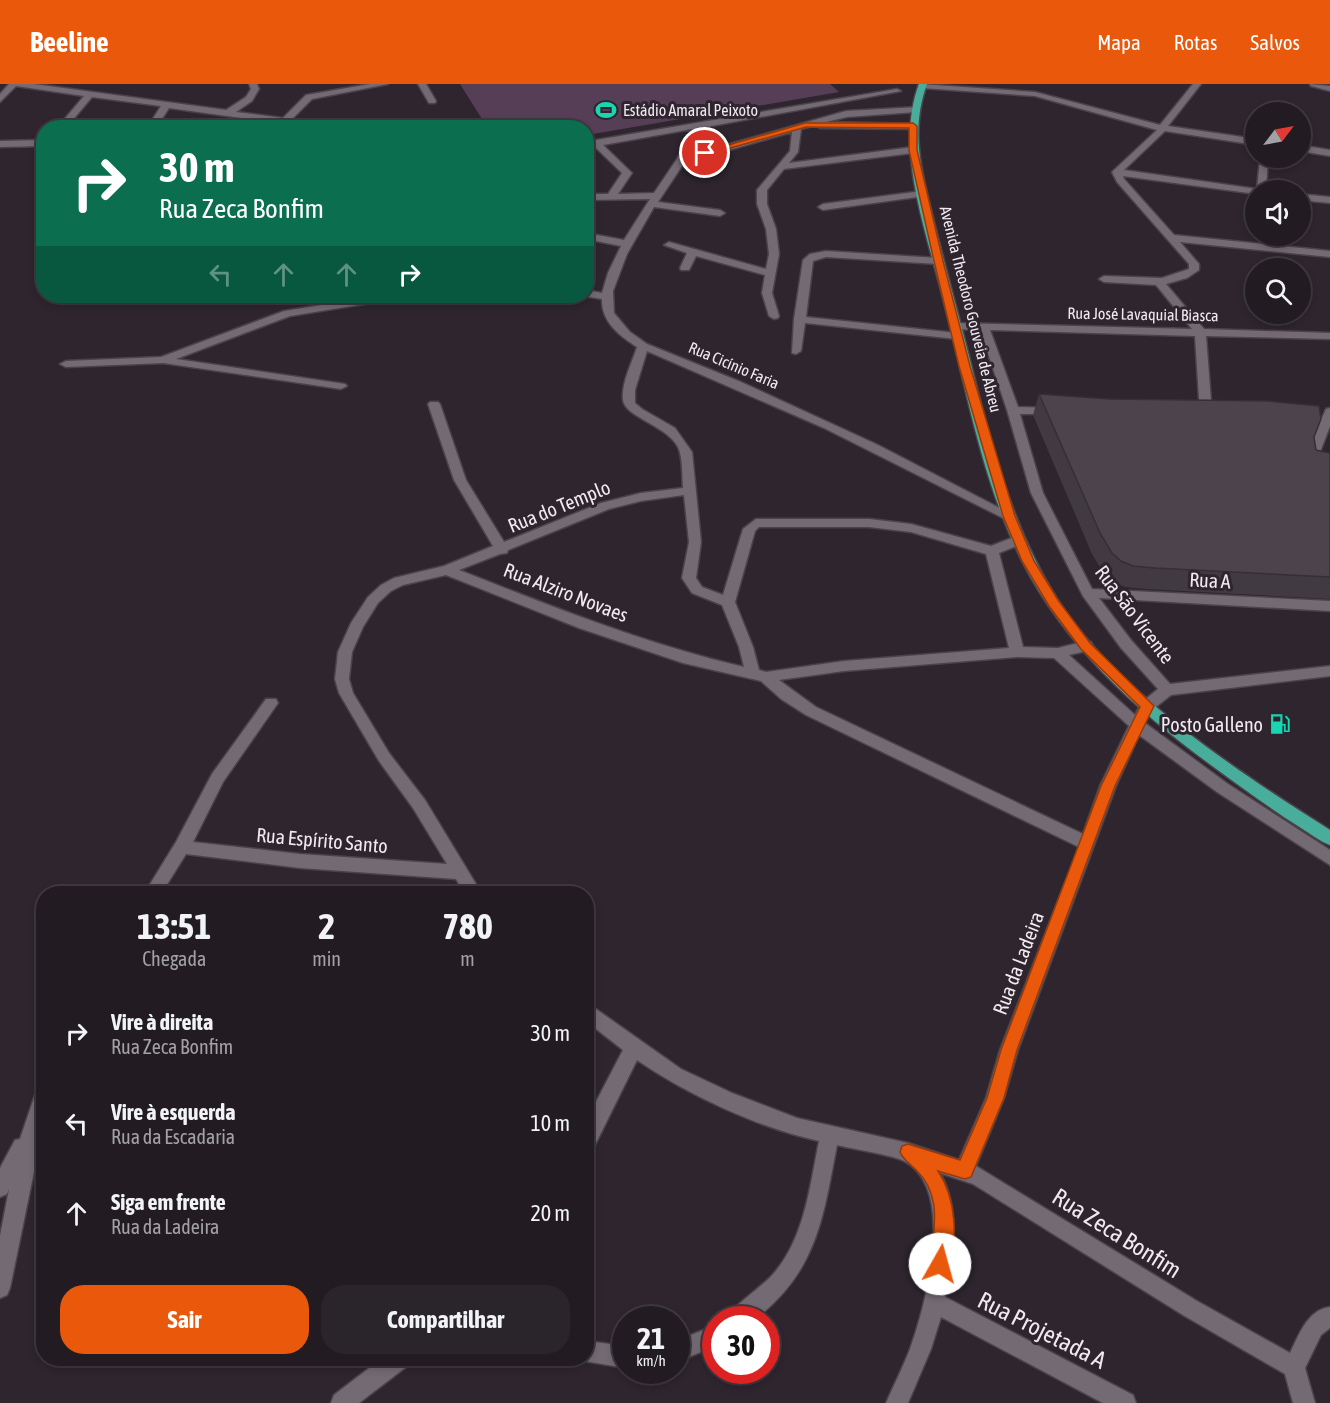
<!DOCTYPE html>
<html lang="pt">
<meta charset="utf-8">
<style>
body{margin:0;font-family:"Asap Condensed",sans-serif;background:#2a252a;color:#f1f3f6;height:100vh;display:flex;flex-direction:column;font-size:22px;white-space:nowrap}
*{box-sizing:border-box;margin:0}
p{font-size:20px;color:#a2a1a5}
.icon{flex:none;width:33px;height:33px;fill:none;stroke:currentColor;stroke-width:2;stroke-linecap:round;stroke-linejoin:round}
.map{position:relative;flex:1;overflow:hidden}
.details{position:absolute;left:36px;top:802px;width:558px;height:480px;display:flex;flex-direction:column;background:#221c22;border-radius:24px;box-shadow:0 3px 9px #0003,0 0 0 2px #3f3a40}
.details>*{flex:none}
.guide{position:absolute;left:36px;top:36px;width:558px;height:183px;border-radius:24px;box-shadow:0 3px 9px #0003,0 0 0 2px #3f3a40;background:#0b6e4f;color:#fff;overflow:hidden}
.needle{width:39px;rotate:58deg}
.fabs{position:absolute;left:1245px;top:18px;display:grid;gap:12px}
.fabs a{display:grid;place-items:center;width:66px;height:66px;border-radius:50%;background:#221c22;box-shadow:0 3px 9px #0003,0 0 0 2px #3f3a40;font-size:30px}
.speed{position:absolute;left:612px;top:1222px;display:flex;gap:12px;font-size:30px;font-weight:700;text-align:center}
.speed>*{display:grid;place-content:center;width:78px;height:78px;border-radius:50%;background:#221c22;box-shadow:0 3px 9px #0003,0 0 0 2px #3f3a40;line-height:1}
.speed small{font-size:15px;font-weight:400}
.speed .limit{border:9px solid #d22;background:#fff;color:#111}
.pin{position:absolute;display:grid;place-items:center;width:51px;height:51px;color:#fff;margin:-26px;border:3px solid #fff;border-radius:50%;box-shadow:0 2px 6px #0007}
.me{position:absolute;width:66px;margin:-33px;rotate:7deg;stroke-linejoin:round;filter:drop-shadow(0 0 4px #0008)}
.turn{display:flex;align-items:center;gap:21px;height:126px;padding:0 24px;font-size:27px}
.turn .icon{width:78px;height:78px;stroke-width:2.5}
.turn b{display:block;font-size:42px;line-height:51px}
.lanes{display:flex;align-items:center;height:57px;padding:0 24px;background:#0003;justify-content:center;gap:30px;direction:ltr}
.lanes .off{opacity:.35}
.eta{display:flex;justify-content:space-evenly;align-items:center;height:102px;text-align:center}
.eta b{font-size:36px;font-weight:700;line-height:42px}
.button{display:flex;gap:12px;margin-top:auto;padding:12px 24px}
.button a{flex:1;height:69px;border-radius:24px;background:#ea580c;color:#fff;font-size:24px;font-weight:700;line-height:69px;text-align:center}
.button a+a{background:#2a252a;color:#f1f3f6}
ul{padding:0;list-style:none}
li{display:flex;align-items:center;gap:18px;height:90px;padding:0 24px}
li div{flex:1}
li b{display:block;font-size:22px}
li em{font-style:normal}
header{display:flex;align-items:center;gap:36px;box-sizing:border-box;height:84px;padding:0 30px;background:#ea580c;color:#fff}
header strong{font-size:28px}
nav{display:flex;gap:33px;margin-inline-start:auto;font-size:21px}
.map>svg:first-child{display:block}
</style>
<header>
<strong>Beeline</strong>
<nav><a>Mapa</a><a>Rotas</a><a>Salvos</a></nav>
</header>
<div class="map">
<svg width="1330" height="1319" viewBox="0 0 1330 1319">
<rect width="100%" height="100%" fill="#2e252e"/>
<polygon fill="#573e57" points="460,0 830,0 839,8 587,51 586,44 487,43"/>
<g fill="none" stroke-linecap="round" stroke-linejoin="round">
<g stroke="#4a434a" stroke-width="3">
<g id="minor">
<polygon points="9,0 34,0 226,26 246,13 251,5 249,0 257,0 259,5 252,17 236,28 283,34 306,11 370,0 388,0 312,15 283,44 274,44 278,39 169,24 156,44 147,44 161,22 92,13 66,44 57,44 84,12 16,2 0,18 0,10"/>
<polygon points="418,0 426,0 436,17 435,19 429,19"/>
<path d="M920,0L1035,8L1160,41L1193,0H1201L1168,42L1256,55V61L1165,47L1124,86L1257,105L1260,74H1268L1266,106H1256V110L1123,92L1124,95L1174,151L1330,167V173L1180,158L1199,180V186L1187,194L1166,200L1204,245L1330,249V255L1206,252L1212,330L1206,333L1200,330L1195,252L990,246L1018,323L1055,324L1061,327L1055,330H1020L1043,409L1092,505L1330,517V527L1099,514L1131,556L1170,600L1330,582V592L1171,611L1152,626L1145,639L1228,700L1330,766V781L1217,708L1139,651L1116,702L1018,966L1004,1014L976,1082L1197,1217L1290,1269C1299,1251 1307,1226 1330,1223V1244L1321,1251L1305,1284L1315,1319H1293L1285,1290L1183,1231L973,1100L940,1089C962,1128 952,1171 945,1213L1133,1311L1136,1319H1103L941,1233L931,1265L908,1319H886C894,1301 903,1283 910,1265C926,1220 957,1105 904,1077C893,1071 852,1065 837,1061C823,1134 817,1188 754,1236H726C731,1222 763,1203 775,1188C805,1152 810,1101 819,1057C759,1044 688,1011 637,976L593,1065L586,1067V1037L623,966L586,937V918L681,985L732,1009L797,1034L908,1059L959,1076L986,1014L1000,966L1079,763L806,631L781,615L761,597L683,579L579,544L446,491L403,501L391,507L378,519L363,543L352,568L349,595L353,609L389,669L425,716L482,810H465L456,795L300,784L186,770L161,810H144L176,758L212,690L266,615H276L278,619L223,698L193,758L300,770L447,780L413,724L379,677L339,609L335,595L338,568L351,539L368,513L381,501L394,494L444,482L493,462L454,396L428,320L430,318H438L440,320L466,396L504,458L601,419L641,409L683,404C682,391 683,374 678,363C666,341 625,333 623,316C621,299 632,279 637,263C620,252 601,238 602,215L584,212H586V206L602,209L608,189L621,162L586,155V149L624,156L650,115L586,116V110H608L622,89L594,62L586,64V58L596,56L897,5L901,7L701,44L687,72L846,27L919,23V27L916,28L847,33L826,38L916,40V44L913,45L820,44L816,41L801,45L798,68L789,79L913,63L917,66L913,69L784,85L767,106V120L776,145L779,170L772,209L779,232L778,234L774,235L769,232L762,209L765,191L696,172L689,186H681L680,184L687,169L664,161L669,158L766,185L769,170L766,145L757,120V106L790,67L792,48L684,79L658,118L720,126L725,129L720,132L654,123L627,170L613,207L614,229L630,248L647,260L741,298L878,361L1015,432L1013,435H1005L824,344L647,267L635,306V319L642,325L675,344L692,368L701,458L696,494L702,503L723,511L743,445L756,435H869L911,440L991,462L1014,453H1024L1025,456L1024,459L999,469L1023,563L1058,564L1086,557L1091,558L1093,562L1091,566L1069,571L1135,631L1142,618L1158,605L1121,564L1083,512L1031,409L1007,326L980,246L955,245L950,242L955,239L1192,245L1156,201L1104,198L1099,195L1104,192L1162,194L1189,185V180L1117,98L1112,88L1157,46L1035,12L922,4L918,2ZM692,45L677,75L654,109L618,110L632,89L603,61ZM684,411L689,458L682,494L692,509L722,521L739,563L744,583C645,560 553,523 459,486L500,470L507,469L508,466L609,425L641,417ZM759,443H869L911,448L986,470L1009,564L844,577L766,588L759,586L753,563L735,518L755,447ZM1017,573L1054,574L1129,642L1100,702L1083,750L816,623L779,596L844,587Z"/>
<polygon points="1310,0 1330,2 1330,7 1311,2"/>
<polygon points="44,56 44,62 0,63 0,57"/>
<polygon points="1300,61 1330,66 1330,72 1300,67"/>
<polygon points="922,107 925,108 925,112 823,126 818,123 823,120"/>
<polygon points="1300,110 1330,113 1330,119 1300,116"/>
<polygon points="826,167 938,174 943,177 938,180 826,173 813,177 806,233 957,249 962,252 957,255 805,239 801,267 796,270 792,269 794,235 803,176 810,170"/>
<polygon points="379,212 400,212 395,215 290,232 176,275 345,300 347,302 341,305 163,279 66,283 60,280 66,277 161,273 284,227"/>
<polygon points="1330,324 1330,342 1317,376 1315,379 1307,379 1305,376 1319,341 1301,338 1295,335 1301,332 1322,334 1326,325"/>
<polygon points="44,1002 44,1039 10,1204 7,1211 0,1214 0,1152 9,1105 7,1110 0,1113 0,1084 15,1056 20,1055 37,1005"/>
<polygon points="716,1241 716,1262 676,1278 676,1257"/>
<polygon points="586,1257 626,1262 626,1284 578,1276 586,1275"/>
<polygon points="381,1275 409,1275 406,1283 359,1319 331,1319 334,1311"/>
</g>
</g>
<g stroke="#4a434a" stroke-width="3">
<path id="major" d="M919,0H927C913,38 918,74 928,113C941,168 956,221 970,276C990,357 1011,441 1056,513C1114,606 1238,688 1330,746V761C1319,757 1308,748 1298,742C1270,724 1242,704 1215,684C1138,628 1065,562 1022,477C980,393 965,297 941,207C925,144 895,63 919,0Z"/>
</g>
<use href="#minor" fill="#746a74" fill-rule="evenodd"/>
<use href="#major" fill="#49ad9c" fill-rule="evenodd"/>
</g>
<polygon fill="#423a42" points="1039,310 1314,353 1316,366 1330,369 1330,515 1146,505 1125,503 1113,498 1104,490 1092,470 1033,331"/>
<polygon fill="#4d434d" stroke="#362f36" stroke-width="1.5" points="1039,310 1109,315 1268,317 1319,322 1321,335 1314,353 1316,366 1330,369 1330,493 1155,484 1133,482 1121,477 1112,469 1100,449"/>
<path fill="#ea580c" stroke="#983908" stroke-width="1.5" d="M805,39H913L917,42V66L943,177L970,282L1015,432L1034,477L1058,516L1090,559L1154,622L1115,702L1017,966L1004,1014L971,1093L965,1095L938,1087C956,1114 959,1156 947,1186L940,1189L934,1186C927,1171 939,1140 933,1117C931,1107 926,1096 918,1088C912,1081 904,1077 900,1068L902,1062L908,1060L960,1076L987,1014L1001,966L1101,702L1140,623L1081,565L1049,522L1022,477L1003,432L959,282L934,177L909,66V44L806,43L705,71L701,69Z"/>
<defs>
<g id="stadium-bare" transform="scale(1.62)"><path d="M0-5a6.5 5 0 1 0 0 10a6.5 5 0 1 0 0-10ZM-3.5-1.8h7v3.6h-7Z" fill="#1ad5b2" stroke="#2e252e" stroke-width="2.5" paint-order="stroke"/></g>
<g id="fuel-bare" transform="scale(1.62)"><path d="M-5.5-6h7V0h2V4h1.3V-2.5L3-4.5l.8-.8L6-3V5H2.5V1h-1V6h-7ZM-4.2-4.7v3.2H.2V-4.7Z" fill="#1ad5b2" stroke="#2e252e" stroke-width="2.5" paint-order="stroke"/></g>
</defs>
<g fill-rule="evenodd">
<use href="#stadium-bare" x="606" y="26"/>
<use href="#fuel-bare" x="1280" y="640"/>
</g>
<g text-anchor="middle" dominant-baseline="central" stroke-width="6" stroke-linejoin="round" paint-order="stroke">
<g font-size="16" fill="#f0eaf0" stroke="#2e252e" text-anchor="start">
<text x="623" y="26">Estádio Amaral Peixoto</text>
</g>
<g font-size="16" fill="#f0eaf0" stroke="#2e252e">
<text transform="translate(971 225) rotate(76)">Avenida Theodoro Gouveia de Abreu</text>
<text transform="translate(1143 230) rotate(1)">Rua José Lavaquial Biasca</text>
<text transform="translate(734 281) rotate(23)">Rua Cicínio Faria</text>
</g>
<g font-size="20" fill="#f0eaf0" stroke="#2e252e">
<text transform="translate(559 422) rotate(-22)">Rua do Templo</text>
<text transform="translate(1210 496) rotate(3)">Rua A</text>
<text transform="translate(566 508) rotate(21)">Rua Alziro Novaes</text>
<text transform="translate(1135 530) rotate(53)">Rua São Vicente</text>
<text transform="translate(322 756) rotate(5)">Rua Espírito Santo</text>
<text transform="translate(1018 879) rotate(-69)">Rua da Ladeira</text>
</g>
<g font-size="20" fill="#f0eaf0" stroke="#2e252e" text-anchor="end">
<text x="1263" y="640">Posto Galleno</text>
</g>
<g font-size="24" fill="#f0eaf0" stroke="#2e252e">
<text transform="translate(1117 1149) rotate(32)">Rua Zeca Bonfim</text>
<text transform="translate(1042 1246) rotate(27)">Rua Projetada A</text>
</g>
</g>
</svg>
<div class="fabs">
<a><svg class="needle" viewBox="-14 -14 28 28"><path d="M0-13l5 13h-10z" fill="#e53935"/><path d="M0 13l5-13h-10z" fill="#a2a1a5"/></svg></a>
<a><svg class="icon" aria-label="sound" viewBox="0 0 24 24"><path d="M4 9h4l5-4v14l-5-4H4zM17 9q2 3 0 6"/></svg></a>
<a><svg class="icon" aria-label="search" viewBox="0 0 24 24"><circle cx="10" cy="10" r="6"/><path d="M15 15l6 6"/></svg></a>
</div>
<div class="speed"><div>21<small>km/h</small></div><div class="limit">30</div></div>
<div class="pin" style="left:705px;top:69px;background:#d93025"><svg class="icon" aria-label="arrive" viewBox="0 0 24 24"><path d="M6 21V4h12l-3 4 3 4H6"/></svg></div>
<svg class="me" style="left:940px;top:1180px" viewBox="-20 -20 40 40"><circle r="19" fill="#fff"/><path d="M0-13L10 11 0 6-10 11z" fill="#ea580c"/></svg>
<div class="guide">
<div class="turn"><svg class="icon" aria-label="right" viewBox="0 0 24 24"><path d="M7 20v-9h11M14 6l5 5-5 5"/></svg><div><b>30 m</b>Rua Zeca Bonfim</div></div>
<div class="lanes"><svg class="icon off" aria-label="left" viewBox="0 0 24 24"><path d="M17 20v-9H6M10 6l-5 5 5 5"/></svg><svg class="icon off" aria-label="ahead" viewBox="0 0 24 24"><path d="M12 20V5M6 11l6-6 6 6"/></svg><svg class="icon off" aria-label="ahead" viewBox="0 0 24 24"><path d="M12 20V5M6 11l6-6 6 6"/></svg><svg class="icon" aria-label="right" viewBox="0 0 24 24"><path d="M7 20v-9h11M14 6l5 5-5 5"/></svg></div>
</div>
<section class="details">
<div class="eta">
<div><b>13:51</b><p>Chegada</p></div>
<div><b>2</b><p>min</p></div>
<div><b>780</b><p>m</p></div>
</div>
<ul>
<li><svg class="icon" aria-label="right" viewBox="0 0 24 24"><path d="M7 20v-9h11M14 6l5 5-5 5"/></svg><div><b>Vire à direita</b><p>Rua Zeca Bonfim</p></div><em>30 m</em></li>
<li><svg class="icon" aria-label="left" viewBox="0 0 24 24"><path d="M17 20v-9H6M10 6l-5 5 5 5"/></svg><div><b>Vire à esquerda</b><p>Rua da Escadaria</p></div><em>10 m</em></li>
<li><svg class="icon" aria-label="ahead" viewBox="0 0 24 24"><path d="M12 20V5M6 11l6-6 6 6"/></svg><div><b>Siga em frente</b><p>Rua da Ladeira</p></div><em>20 m</em></li>
</ul>
<div class="button"><a>Sair</a><a>Compartilhar</a></div>
</section>
</div>
